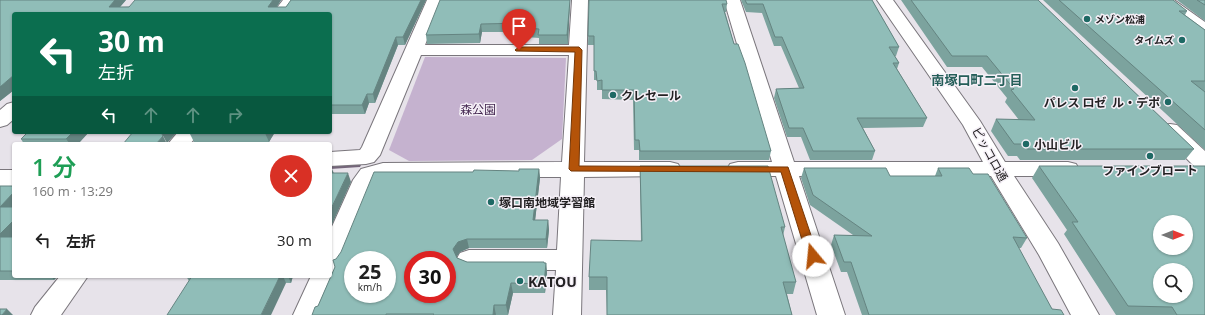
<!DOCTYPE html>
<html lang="ja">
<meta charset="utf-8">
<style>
body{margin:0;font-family:"Open Sans","Noto Sans JP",sans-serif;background:#f2f2f2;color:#222;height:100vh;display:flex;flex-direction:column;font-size:15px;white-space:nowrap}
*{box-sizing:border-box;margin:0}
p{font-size:13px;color:#767676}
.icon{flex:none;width:22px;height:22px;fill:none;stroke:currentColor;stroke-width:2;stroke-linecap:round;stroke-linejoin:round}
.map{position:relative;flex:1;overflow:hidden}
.sheet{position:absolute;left:12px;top:142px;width:320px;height:136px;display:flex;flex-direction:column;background:#fff;border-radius:4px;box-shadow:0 1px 3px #0004}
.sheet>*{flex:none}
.guide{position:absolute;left:12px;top:12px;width:320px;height:122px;border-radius:4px;box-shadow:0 1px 3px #0004;background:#0b6e4f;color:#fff;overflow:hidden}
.needle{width:26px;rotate:90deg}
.tools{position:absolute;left:1153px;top:215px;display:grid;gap:8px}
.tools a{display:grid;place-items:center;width:40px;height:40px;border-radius:50%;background:#fff;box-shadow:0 1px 3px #0004;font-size:20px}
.speed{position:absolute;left:344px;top:251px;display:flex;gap:8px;font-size:20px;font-weight:700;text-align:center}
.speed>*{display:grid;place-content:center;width:52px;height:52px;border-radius:50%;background:#fff;box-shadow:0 1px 3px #0004;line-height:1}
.speed small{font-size:10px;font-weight:400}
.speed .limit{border:6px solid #d22;background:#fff;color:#111}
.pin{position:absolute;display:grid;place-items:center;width:34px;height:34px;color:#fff;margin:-41px -17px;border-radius:50% 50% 50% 0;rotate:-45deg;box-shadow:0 0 4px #0007}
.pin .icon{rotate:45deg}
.me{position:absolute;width:44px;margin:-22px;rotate:343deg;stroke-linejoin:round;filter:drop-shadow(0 0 3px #0008)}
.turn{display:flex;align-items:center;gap:14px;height:84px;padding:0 20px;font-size:18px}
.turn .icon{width:52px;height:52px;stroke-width:2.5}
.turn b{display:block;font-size:28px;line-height:34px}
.lanes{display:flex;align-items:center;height:38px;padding:0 20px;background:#0003;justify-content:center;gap:20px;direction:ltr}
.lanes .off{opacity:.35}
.round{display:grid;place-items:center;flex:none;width:42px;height:42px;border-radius:21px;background:#f2f2f2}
.head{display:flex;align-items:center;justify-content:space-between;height:68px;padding:0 20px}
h1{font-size:24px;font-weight:600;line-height:30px;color:#1e9e55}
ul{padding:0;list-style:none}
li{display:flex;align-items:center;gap:12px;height:60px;padding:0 20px}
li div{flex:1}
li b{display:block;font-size:15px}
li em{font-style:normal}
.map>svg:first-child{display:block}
</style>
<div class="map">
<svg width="1205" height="315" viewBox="0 0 1205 315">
<rect width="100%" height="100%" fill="#e7e3ea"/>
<polygon fill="#c5b2cf" points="425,57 566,58 562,139 532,160 409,161 389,150"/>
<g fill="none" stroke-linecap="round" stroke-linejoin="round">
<polygon fill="#74657a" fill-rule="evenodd" points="357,162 360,163 361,165 360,167 330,169 330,163"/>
<g stroke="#7a767c" stroke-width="2">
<g id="minor">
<polygon points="283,0 299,0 288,14 272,14"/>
<polygon points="427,0 443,0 425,45 569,45 572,0 588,0 584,162 670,162 678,164 681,169 678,174 670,176 584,177 581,315 553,315 556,270 469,270 460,267 456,260 460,253 469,250 557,250 561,177 384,177 377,179 343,261 339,268 334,270 337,276 321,315 293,315 311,276 330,276 330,231 353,180 361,169 383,163 562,162 569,55 421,55 380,155 374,162 366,164 330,166 330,152 360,150 362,147"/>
<polygon points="724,0 740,0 794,162 983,162 963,125 877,0 893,0 980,121 1005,162 1068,162 1076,164 1079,169 1076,174 1068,176 1014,176 1058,243 1099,315 1071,315 1039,255 991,176 799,176 845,315 817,315 776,176 738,176 730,174 727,169 730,164 738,162 772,162"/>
<polygon points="1156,0 1174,0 1205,22 1205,35 1199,34"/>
<polygon points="14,102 14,119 7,125 0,127 0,110 7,104"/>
<polygon points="1170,124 1177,125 1205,151 1205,171 1197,169 1163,135 1160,130 1163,125"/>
<polygon points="178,132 200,132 190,144 168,144"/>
<rect x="0" y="170" width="14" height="16"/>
<polygon points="60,276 88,276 61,315 31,315 35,307"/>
</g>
</g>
<use href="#minor" fill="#fff" fill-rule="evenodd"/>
</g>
<g fill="#7ca39e">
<polygon points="0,0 126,0 120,7 281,0 277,7 286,7 291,0 426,0 405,45 398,45 375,103 369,103 365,114 330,114 330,14 14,14 14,90 0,101"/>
<polygon points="570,0 568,44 539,44 539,38 526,37 526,32 482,32 480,43 427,44 426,35"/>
<polygon points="589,0 727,4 726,12 725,12 734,44 771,151 769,160 639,160 639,150 634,150 633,100 602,99 602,90 597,90 597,80 594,80 594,45 588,45"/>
<polygon points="741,0 872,0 899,47 896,56 895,56 899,63 897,69 927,118 923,127 863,128 875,151 872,160 810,160 801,137 787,137 774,98 776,89 799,88 781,46 774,46 762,13 746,12"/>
<polygon points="901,0 1038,0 1194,149 1185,160 1020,160 1017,156 1008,156 991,131 996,119 1019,120 1005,102 1007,98 982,67 947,67"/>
<polygon points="1043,0 1173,0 1187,11 1185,15 1205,30 1205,150"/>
<polygon points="1177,0 1205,0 1205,21"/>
<polygon points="28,132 89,132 78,144 24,144 21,139"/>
<polygon points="189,132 275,132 269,142 194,142"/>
<polygon points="640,166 785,227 783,236 796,282 793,294 787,294 792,315 607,315 606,290 589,290 589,277 641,241 640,178"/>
<polygon points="1039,166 1205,315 1116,315 1064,234 1067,230 1032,178"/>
<polygon points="804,168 890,176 935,176 938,168 973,174 1027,238 1021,248 1018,248 1052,309 1064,315 862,315 847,272 841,272 831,245 834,235 853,235 810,205 801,178"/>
<polygon points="539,169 540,178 535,220 548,220 549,230 547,248 469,248 460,252 456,257 457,258 467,262 546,263 547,273 545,293 513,293 508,315 312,315 318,306 335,267 336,259 473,172 519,171"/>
<polygon points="0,186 14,186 14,276 58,276 54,280 0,280"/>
<polygon points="186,276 293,276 291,283 189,281"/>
</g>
<g fill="#658481">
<polygon points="115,0 126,0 114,14 109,7"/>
<polygon points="273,0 281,0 272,14 268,7"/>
<polygon points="421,0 426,0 405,45 403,37"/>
<polygon points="570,0 568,44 567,35"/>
<polygon points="481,24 482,32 480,43 479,34"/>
<polygon points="396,37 398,45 375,103 373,94"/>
<polygon points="14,75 14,90 0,101 0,87"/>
<polygon points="367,94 369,103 365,114 362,105"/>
<polygon points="73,132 89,132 78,144 70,144 66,139"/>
<polygon points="163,132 177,132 167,143 162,134"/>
<polygon points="266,132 275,132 269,142 265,133"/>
<polygon points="163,136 167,144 156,144"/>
<polygon points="332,169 336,178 330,173"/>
<polygon points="539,169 540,178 534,230 533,220"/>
<polygon points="348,173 351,182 330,229 330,211"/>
<polygon points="14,192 14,210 0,207"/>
<polygon points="14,220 14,238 0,241 0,234"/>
<polygon points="548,220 549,230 547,248 546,239"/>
<polygon points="467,239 469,248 460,252 455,259 453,249 458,242"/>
<polygon points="546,263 547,273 545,293 544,284"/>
<polygon points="51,276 58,276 54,280"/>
<polygon points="280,276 283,276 286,283 271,315 261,315"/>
<polygon points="288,276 293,276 291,283"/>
<polygon points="511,283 513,293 508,315 506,305"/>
<polygon points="494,305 496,315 493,315"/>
<polygon points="7,309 13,315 2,315"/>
</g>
<g fill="#90bdb8" stroke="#658481" fill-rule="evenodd">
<polygon points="0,0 115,0 109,7 129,7 135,0 273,0 268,7 286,7 291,0 421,0 403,37 396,37 373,94 367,94 362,105 330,105 330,14 14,14 14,75 0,87"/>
<polygon points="440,0 570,0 567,35 538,35 539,29 525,28 527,23 481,24 479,34 426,35"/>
<polygon points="589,0 726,0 727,4 722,4 734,44 738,44 745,63 771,151 640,151 639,140 635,140 634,90 602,90 602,80 597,81 596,71 594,71 594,36 588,36"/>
<polygon points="745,0 872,0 899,47 889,47 899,63 893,63 927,118 857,118 875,151 813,151 803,128 789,128 776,89 804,88 782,37 775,37 763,4 747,4"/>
<polygon points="911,0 1038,0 1194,149 1027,149 1024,144 1014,144 996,119 1035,120 1011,90 1014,89 987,56 952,56"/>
<polygon points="1059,0 1173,0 1187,11 1179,11 1205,30 1205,81 1191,81 1205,92 1205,130"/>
<polygon points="1197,0 1205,0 1205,5"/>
<polygon points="28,132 73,132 66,139 21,139"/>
<polygon points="133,132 163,132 162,134 163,136 156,144 123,144"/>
<polygon points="189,132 266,132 265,133"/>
<polygon points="640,166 768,166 785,227 781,227 796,282 783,282 792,315 607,315 607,277 589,277 591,240 642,241"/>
<path d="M1039,166H1205V315H1177L1172,307L1128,306L1072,222H1078ZM1160,222H1186V248H1160ZM1160,270H1186V296H1160Z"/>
<polygon points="804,168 886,168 890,176 942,176 938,168 969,168 973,174 988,174 1027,238 1013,237 1052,309 1061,310 1064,315 869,315 851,262 844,262 834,235 872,236 813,195"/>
<path d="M519,169H539L533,220H548L546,239H467L458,242L453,249L457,258L467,262H544V263H546L544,284L511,283L506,305H494L493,315H433L434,314H386V315H312L315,307L318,306L335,267L333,260L336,259L341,252L374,172H473L474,170L519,171ZM353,260H387V294H353ZM413,260H447V294H413Z"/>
<polygon points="330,173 348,173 330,211"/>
<polygon points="0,186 14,186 14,192 0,207 14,207 14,220 0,234"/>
<rect x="0" y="237" width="14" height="34"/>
<polygon points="192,276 280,276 261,315 167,315"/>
<polygon points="0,309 7,309 2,315 0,315"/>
</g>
<polygon fill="#b45309" stroke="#753606" points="519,47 579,47 582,50 579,166 788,167 818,256 817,259 813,261 807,256 781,172 571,171 569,169 575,52 516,51 515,50"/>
<g fill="#1e6964" stroke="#f5f0f7" stroke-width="1.5">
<circle cx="1087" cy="19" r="4"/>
<circle cx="1182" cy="40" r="4"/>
<circle cx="1075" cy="88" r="4"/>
<circle cx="613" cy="95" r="4"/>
<circle cx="1168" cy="102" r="4"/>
<circle cx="1026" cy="144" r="4"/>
<circle cx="1150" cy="156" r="4"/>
<circle cx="491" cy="202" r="4"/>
<circle cx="520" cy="281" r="4"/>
</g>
<g text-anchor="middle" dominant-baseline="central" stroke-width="3" stroke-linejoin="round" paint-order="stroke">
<g font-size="10" font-weight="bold" fill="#232123" stroke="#f5f0f7" text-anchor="start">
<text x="1095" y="19">メゾン松浦</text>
<text x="1174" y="40" text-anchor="end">タイムズ</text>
</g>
<g font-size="12" font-weight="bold" fill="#232123" stroke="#f5f0f7" text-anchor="start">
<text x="621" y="95">クレセール</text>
<text x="1075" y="102" text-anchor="middle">パレス ロゼ</text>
<text x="1160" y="102" text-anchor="end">ル・デポ</text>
<text x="1034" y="144">小山ビル</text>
<text x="1150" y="170" text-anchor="middle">ファインブロート</text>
<text x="499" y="202">塚口南地域学習館</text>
</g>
<g font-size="12" fill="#432650" stroke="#f5f0f7">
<text x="478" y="109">森公園</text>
</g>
<g font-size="12" fill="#232123" stroke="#f5f0f7">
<text transform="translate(990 154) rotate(61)">ピッコロ通</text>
</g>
<g font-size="13" font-weight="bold" fill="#255e59" stroke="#f5f0f7">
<text x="977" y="80">南塚口町二丁目</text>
</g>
<g font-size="14" font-weight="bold" fill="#232123" stroke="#f5f0f7" text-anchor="start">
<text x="528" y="281">KATOU</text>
</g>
</g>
</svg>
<div class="tools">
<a><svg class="needle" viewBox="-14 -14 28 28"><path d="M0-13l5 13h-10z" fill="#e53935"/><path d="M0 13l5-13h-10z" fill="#767676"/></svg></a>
<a><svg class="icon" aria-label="search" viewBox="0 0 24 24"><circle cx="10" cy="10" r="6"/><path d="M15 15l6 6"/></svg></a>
</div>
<div class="speed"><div>25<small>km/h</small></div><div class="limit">30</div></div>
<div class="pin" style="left:519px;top:50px;background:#d93025"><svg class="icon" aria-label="arrive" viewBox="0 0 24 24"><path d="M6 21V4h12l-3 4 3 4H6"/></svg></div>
<svg class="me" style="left:813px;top:256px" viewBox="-20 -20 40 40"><circle r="19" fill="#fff"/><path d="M0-13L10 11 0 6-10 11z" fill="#b45309"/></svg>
<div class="guide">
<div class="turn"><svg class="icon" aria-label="left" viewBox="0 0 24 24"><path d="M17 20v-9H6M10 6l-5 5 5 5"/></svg><div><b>30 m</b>左折</div></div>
<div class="lanes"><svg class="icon" aria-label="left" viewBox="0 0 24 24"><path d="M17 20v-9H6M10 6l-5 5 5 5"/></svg><svg class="icon off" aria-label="ahead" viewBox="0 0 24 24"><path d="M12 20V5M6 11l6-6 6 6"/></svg><svg class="icon off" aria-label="ahead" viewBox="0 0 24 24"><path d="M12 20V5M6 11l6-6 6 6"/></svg><svg class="icon off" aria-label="right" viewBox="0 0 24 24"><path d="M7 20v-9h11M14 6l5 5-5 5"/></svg></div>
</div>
<section class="sheet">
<div class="head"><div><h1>1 分</h1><p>160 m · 13:29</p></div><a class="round" style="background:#d93025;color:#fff"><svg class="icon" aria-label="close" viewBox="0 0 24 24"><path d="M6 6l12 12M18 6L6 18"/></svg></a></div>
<ul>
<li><svg class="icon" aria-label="left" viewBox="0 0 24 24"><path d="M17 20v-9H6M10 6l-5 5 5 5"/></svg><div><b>左折</b></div><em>30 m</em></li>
</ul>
</section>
</div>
